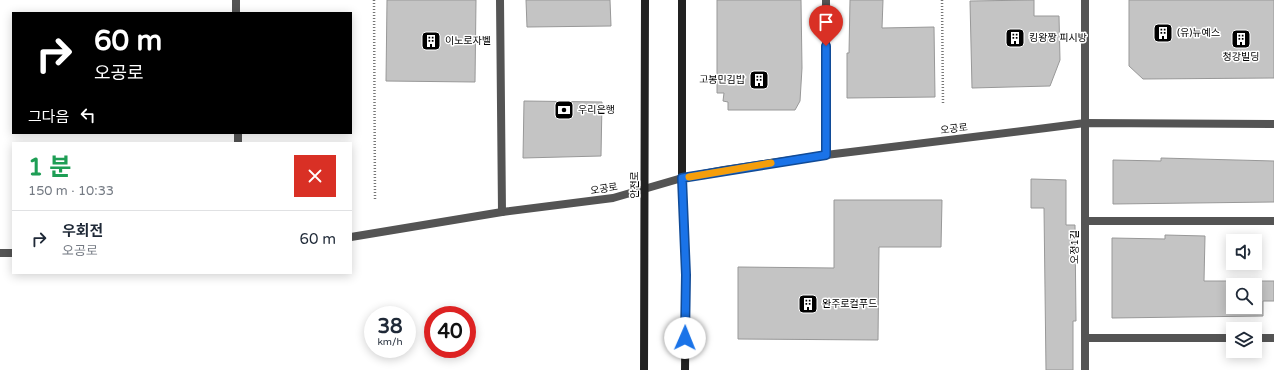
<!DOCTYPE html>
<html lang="ko">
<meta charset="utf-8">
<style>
body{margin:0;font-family:"Varela Round","Noto Sans KR",sans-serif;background:#f2f2f3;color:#1f2937;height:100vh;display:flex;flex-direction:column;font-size:15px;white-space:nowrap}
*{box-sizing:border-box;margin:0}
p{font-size:13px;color:#747a83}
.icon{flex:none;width:22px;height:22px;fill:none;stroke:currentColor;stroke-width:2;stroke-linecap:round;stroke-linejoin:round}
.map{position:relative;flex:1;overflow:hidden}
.drawer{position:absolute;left:12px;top:142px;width:340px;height:132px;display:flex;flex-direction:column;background:#fff;border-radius:0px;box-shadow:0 2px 10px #0003}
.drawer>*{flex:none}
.guide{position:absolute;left:12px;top:12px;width:340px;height:122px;border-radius:0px;box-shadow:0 2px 10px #0003;background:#000;color:#fff;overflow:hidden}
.fabs{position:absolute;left:1226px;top:234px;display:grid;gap:8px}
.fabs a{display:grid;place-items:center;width:36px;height:36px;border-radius:0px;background:#fff;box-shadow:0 2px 10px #0003;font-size:20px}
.speed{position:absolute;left:364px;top:306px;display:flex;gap:8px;font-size:20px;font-weight:700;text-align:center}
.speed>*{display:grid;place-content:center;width:52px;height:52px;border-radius:50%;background:#fff;box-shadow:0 2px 10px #0003;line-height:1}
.speed small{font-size:10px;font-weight:400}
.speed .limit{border:6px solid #d22;background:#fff;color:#111}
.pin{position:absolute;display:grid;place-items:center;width:34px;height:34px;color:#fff;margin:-41px -17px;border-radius:50% 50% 50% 0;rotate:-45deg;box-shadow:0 0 4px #0007}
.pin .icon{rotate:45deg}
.me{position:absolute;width:44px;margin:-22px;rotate:1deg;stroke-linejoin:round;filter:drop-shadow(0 0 3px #0008)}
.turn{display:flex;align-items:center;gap:14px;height:84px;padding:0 16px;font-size:18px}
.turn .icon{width:52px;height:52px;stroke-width:2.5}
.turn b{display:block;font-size:28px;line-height:34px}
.then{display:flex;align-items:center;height:38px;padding:0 16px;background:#0003;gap:8px;font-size:15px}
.round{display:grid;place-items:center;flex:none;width:42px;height:42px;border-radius:0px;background:#f2f2f3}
.headline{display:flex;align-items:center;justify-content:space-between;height:68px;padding:0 16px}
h1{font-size:24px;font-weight:700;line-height:30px;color:#1e9e55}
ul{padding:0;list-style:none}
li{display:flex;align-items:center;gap:12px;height:56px;padding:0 16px;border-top:1px solid #e0e1e3}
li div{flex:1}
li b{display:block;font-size:15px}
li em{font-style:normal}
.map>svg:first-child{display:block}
</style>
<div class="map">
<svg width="1274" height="370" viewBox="0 0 1274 370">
<rect width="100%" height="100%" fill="#fff"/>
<g fill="#c4c4c4" stroke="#989898" fill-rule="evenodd">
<polygon points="387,0 476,0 475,82 386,81"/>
<polygon points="526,0 610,0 611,26 527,27"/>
<polygon points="717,0 801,0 802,68 800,101 795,110 728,110 728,102 723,101 724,93 717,93"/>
<polygon points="850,0 883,0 882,28 934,27 935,97 847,98 847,53 849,53"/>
<polygon points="1034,0 1034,16 1059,16 1060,60 1050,86 972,88 970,1"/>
<polygon points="1129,0 1274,0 1274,78 1143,79 1129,66"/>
<polygon points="524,101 602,102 601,156 523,158"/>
<polygon points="1161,158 1274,161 1274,202 1113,204 1113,160 1161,161"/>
<polygon points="1031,179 1066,180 1066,225 1075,225 1076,321 1073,321 1073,370 1046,370 1044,208 1031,208"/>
<polygon points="834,200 942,200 941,247 879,247 878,340 738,339 738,267 834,268"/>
<path d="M1165,235L1205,236L1204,281H1274V301H1263V316L1112,318V238L1165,239ZM1233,285H1255V307H1233Z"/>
</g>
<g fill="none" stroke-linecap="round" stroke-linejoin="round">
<g stroke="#767676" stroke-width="2.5" stroke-dasharray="1 2" stroke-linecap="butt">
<polyline points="374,0 375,200"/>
<polyline points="942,0 943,103"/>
</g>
<g stroke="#545454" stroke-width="8">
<polyline points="236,0 236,13"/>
<polyline points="500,0 502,212"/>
<polyline points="826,0 826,155"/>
<polyline points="1085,0 1085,370"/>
<polyline points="238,133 238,143"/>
<polyline points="1085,221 1274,221"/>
<polyline points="351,237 502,212 613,198 682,178 724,170 826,155 1046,128 1085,123 1274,124"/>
<polyline points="0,253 13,253"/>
<polyline points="1086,338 1233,338"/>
<polyline points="1255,338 1274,338"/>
</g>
<g stroke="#212121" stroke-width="8">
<polyline points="682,0 682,178 686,275 685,370"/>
<polyline points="644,370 645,0"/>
</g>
</g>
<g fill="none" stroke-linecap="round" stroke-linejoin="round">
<g stroke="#114b97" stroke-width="10">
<polyline id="route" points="685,338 686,275 682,178 826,155 826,46"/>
</g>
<use href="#route" stroke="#1a73e8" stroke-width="7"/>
<polyline stroke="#f59e0b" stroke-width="7" points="689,177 771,163"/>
</g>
<defs>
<g id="building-square" transform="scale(1)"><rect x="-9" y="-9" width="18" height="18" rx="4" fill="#000" stroke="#fff"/><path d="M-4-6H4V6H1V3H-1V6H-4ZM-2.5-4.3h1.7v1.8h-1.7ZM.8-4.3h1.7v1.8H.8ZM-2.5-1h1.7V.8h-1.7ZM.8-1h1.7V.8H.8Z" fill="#fff"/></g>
<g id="bank-square" transform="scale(1)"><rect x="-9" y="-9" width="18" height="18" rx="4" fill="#000" stroke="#fff"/><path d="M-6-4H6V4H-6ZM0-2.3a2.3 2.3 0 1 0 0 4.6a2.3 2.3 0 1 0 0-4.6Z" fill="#fff"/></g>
</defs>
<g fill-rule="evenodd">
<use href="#building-square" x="1163" y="33"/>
<use href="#building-square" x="1015" y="38"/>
<use href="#building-square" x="1241" y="39"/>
<use href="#building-square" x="431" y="41"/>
<use href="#building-square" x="759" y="80"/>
<use href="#bank-square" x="564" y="110"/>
<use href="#building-square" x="808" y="304"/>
</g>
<g text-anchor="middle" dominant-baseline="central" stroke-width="3" stroke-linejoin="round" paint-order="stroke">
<g font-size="10" fill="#000" stroke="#fff" text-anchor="start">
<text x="1177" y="33">(유)뉴예스</text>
<text x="1029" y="38">킹왕짱 피시방</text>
<text x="445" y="41">이노로자벨</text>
<text x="1241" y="57" text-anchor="middle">청강빌딩</text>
<text x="745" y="80" text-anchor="end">고봉민김밥</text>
<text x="578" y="110">우리은행</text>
<text x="822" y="304">완주로컬푸드</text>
</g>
<g font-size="10" fill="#000" stroke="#fff">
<text transform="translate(954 129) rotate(-7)">오공로</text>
<text transform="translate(635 185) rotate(-90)">안전로</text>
<text transform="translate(604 189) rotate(-10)">오공로</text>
<text transform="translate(1075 247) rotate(-90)">오정1길</text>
</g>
</g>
</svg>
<div class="fabs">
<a><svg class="icon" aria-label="sound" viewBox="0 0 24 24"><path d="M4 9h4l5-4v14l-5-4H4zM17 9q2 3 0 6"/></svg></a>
<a><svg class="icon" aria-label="search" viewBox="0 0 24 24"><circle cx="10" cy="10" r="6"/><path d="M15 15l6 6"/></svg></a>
<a><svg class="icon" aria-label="layers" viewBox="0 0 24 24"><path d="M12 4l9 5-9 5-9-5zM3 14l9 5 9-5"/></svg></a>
</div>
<div class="speed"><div>38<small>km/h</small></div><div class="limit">40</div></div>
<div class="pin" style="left:826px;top:46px;background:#d93025"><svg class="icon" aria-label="arrive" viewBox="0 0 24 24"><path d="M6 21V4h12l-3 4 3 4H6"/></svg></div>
<svg class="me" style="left:685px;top:338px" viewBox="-20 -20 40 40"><circle r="19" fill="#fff"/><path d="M0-13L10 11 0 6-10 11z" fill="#1a73e8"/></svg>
<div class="guide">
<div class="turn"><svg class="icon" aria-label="right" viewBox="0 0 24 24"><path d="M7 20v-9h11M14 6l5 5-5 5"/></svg><div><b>60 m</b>오공로</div></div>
<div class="then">그다음<svg class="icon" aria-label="left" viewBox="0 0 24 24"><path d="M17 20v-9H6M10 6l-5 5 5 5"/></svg></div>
</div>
<section class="drawer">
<div class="headline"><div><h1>1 분</h1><p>150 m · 10:33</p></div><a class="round" style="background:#d93025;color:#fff"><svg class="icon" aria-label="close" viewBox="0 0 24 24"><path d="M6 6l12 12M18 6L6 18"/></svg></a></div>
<ul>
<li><svg class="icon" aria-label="right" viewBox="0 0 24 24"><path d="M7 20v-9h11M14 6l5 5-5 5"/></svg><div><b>우회전</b><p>오공로</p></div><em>60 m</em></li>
</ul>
</section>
</div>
